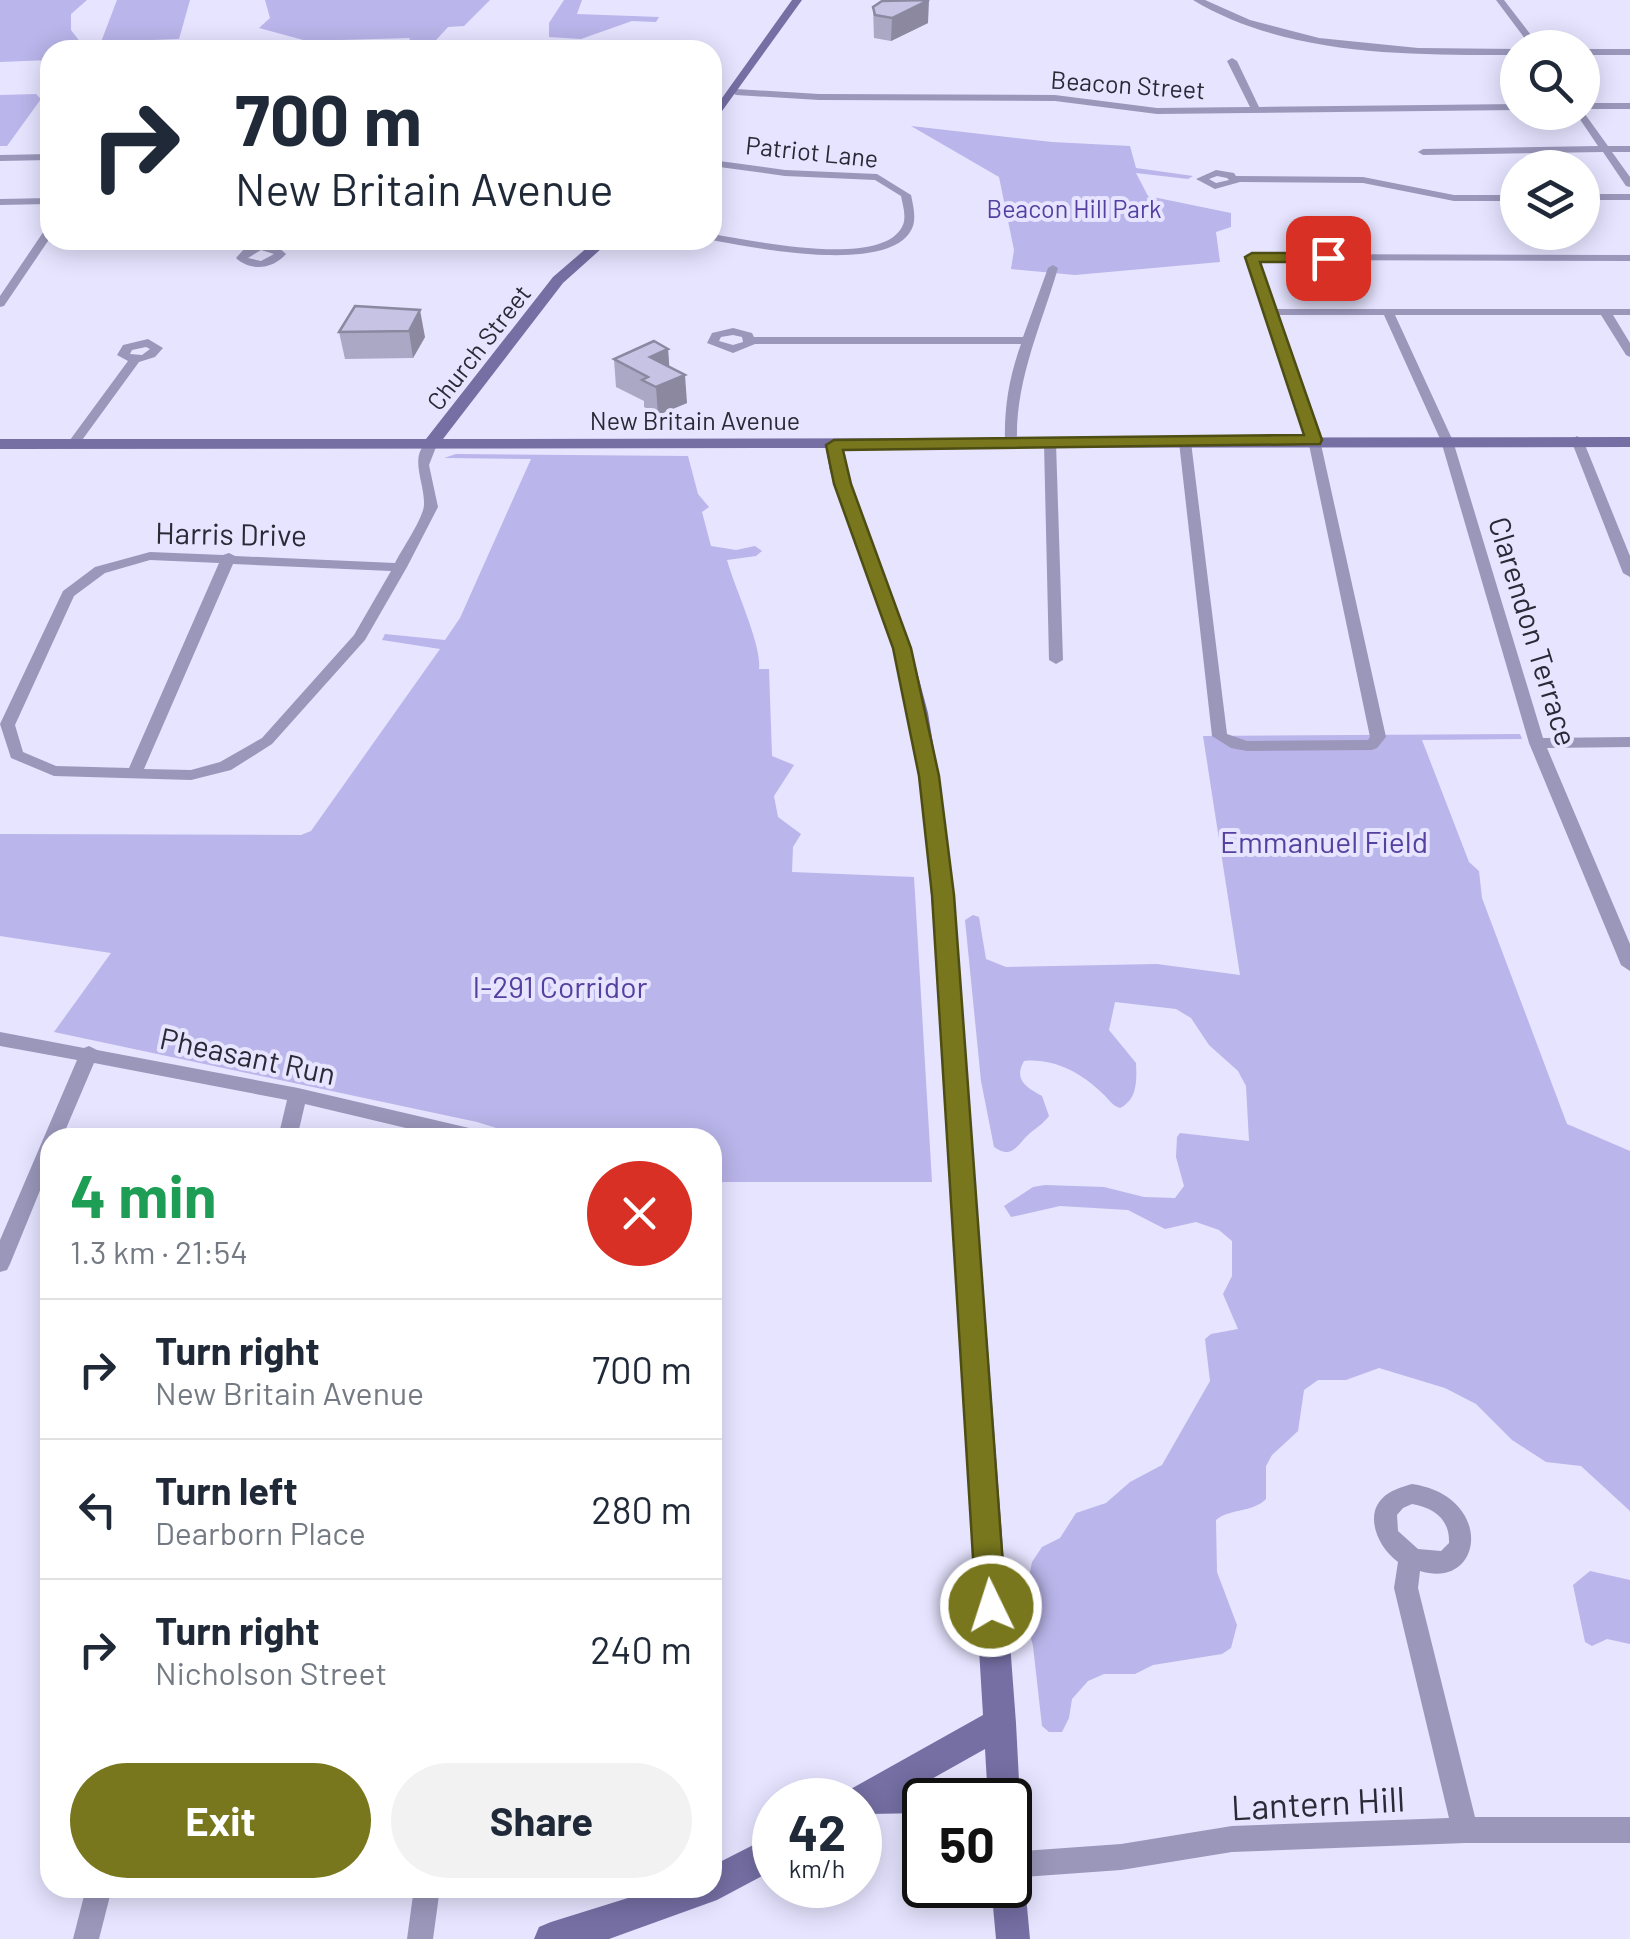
<!DOCTYPE html>
<meta charset="utf-8">
<style>
body{margin:0;font-family:Barlow,sans-serif;background:#f2f2f3;color:#1f2937;height:100vh;display:flex;flex-direction:column;font-size:38px;white-space:nowrap}
*{box-sizing:border-box;margin:0}
p{font-size:32px;color:#747a83}
.icon{flex:none;width:55px;height:55px;fill:none;stroke:currentColor;stroke-width:2;stroke-linecap:round;stroke-linejoin:round}
.map{position:relative;flex:1;overflow:hidden}
.details{position:absolute;left:40px;top:1128px;width:682px;height:770px;display:flex;flex-direction:column;background:#fff;border-radius:30px;box-shadow:0 5px 25px #0003}
.details>*{flex:none}
.banner{position:absolute;left:40px;top:40px;width:682px;height:210px;border-radius:30px;box-shadow:0 5px 25px #0003;background:#fff;color:#1f2937;overflow:hidden}
.fabs{position:absolute;left:1500px;top:30px;display:grid;gap:20px}
.fabs a{display:grid;place-items:center;width:100px;height:100px;border-radius:50%;background:#fff;box-shadow:0 5px 25px #0003;font-size:50px}
.speed{position:absolute;left:752px;top:1778px;display:flex;gap:20px;font-size:50px;font-weight:700;text-align:center}
.speed>*{display:grid;place-content:center;width:130px;height:130px;border-radius:50%;background:#fff;box-shadow:0 5px 25px #0003;line-height:1}
.speed small{font-size:25px;font-weight:400}
.speed .limit{border:5px solid #111;border-radius:15px;background:#fff;color:#111}
.pin{position:absolute;display:grid;place-items:center;width:85px;height:85px;color:#fff;margin:-42px;border-radius:20px;box-shadow:0 5px 15px #0006}
.me{position:absolute;width:110px;margin:-55px;rotate:356deg;stroke-linejoin:round;filter:drop-shadow(0 0 8px #0008)}
.turn{display:flex;align-items:center;gap:35px;height:210px;padding:0 30px;font-size:45px}
.turn .icon{width:130px;height:130px;stroke-width:2.5}
.turn b{display:block;font-size:70px;line-height:85px}
.round{display:grid;place-items:center;flex:none;width:105px;height:105px;border-radius:52px;background:#f2f2f3}
.head{display:flex;align-items:center;justify-content:space-between;height:170px;padding:0 30px}
h1{font-size:60px;font-weight:700;line-height:75px;color:#1e9e55}
.action{display:flex;gap:20px;margin-top:auto;padding:20px 30px}
.action a{flex:1;height:115px;border-radius:60px;background:#78771d;color:#fff;font-size:40px;font-weight:700;line-height:115px;text-align:center}
.action a+a{background:#f2f2f3;color:#1f2937}
ul{padding:0;list-style:none}
li{display:flex;align-items:center;gap:30px;height:140px;padding:0 30px;border-top:2px solid #e0e1e3}
li div{flex:1}
li b{display:block;font-size:38px}
li em{font-style:normal}
.map>svg:first-child{display:block}
</style>
<div class="map">
<svg width="1630" height="1939" viewBox="0 0 1630 1939">
<rect width="100%" height="100%" fill="#e6e4ff"/>
<g fill="#bab5ea">
<polygon points="0,0 87,0 71,14 71,30 81,43 77,50 50,50 50,60 0,62"/>
<polygon points="117,0 190,0 179,39 101,42"/>
<polygon points="265,0 490,0 464,26 448,27 427,50 405,50 410,38 307,41 259,28 270,18"/>
<polygon points="564,0 582,0 577,14 659,17 656,22 632,21 581,39 549,37 549,23"/>
<polygon points="36,94 41,99 7,146 0,146 0,95"/>
<polygon points="911,126 1052,142 1130,146 1136,168 1193,176 1188,179 1136,173 1148,196 1231,213 1231,227 1216,232 1220,262 1075,275 1011,269 1014,250 999,177"/>
<path d="M456,454L688,456L698,494L709,507L702,512L711,546L736,550L755,546L762,551L756,556L727,560C735,589 762,645 759,669H769L772,756L794,765L774,796L778,817L801,834L793,847L792,872L914,877L932,1182H713L712,1138L525,1137L477,1122L54,1032L111,953L0,936V834L301,835L311,831L440,649L382,640L385,634L445,640L460,618L531,459L444,458Z"/>
<path d="M1520,734L1522,739L1422,740L1469,862L1479,871L1482,898L1567,1124L1630,1151V1511L1581,1466L1546,1462L1512,1440L1476,1404L1445,1388L1379,1368L1346,1380H1318L1304,1390L1298,1431L1272,1455L1266,1466V1499C1252,1513 1230,1508 1216,1520L1217,1572L1237,1625L1231,1648L1222,1654L1153,1665L1135,1674H1104L1088,1681L1072,1699L1069,1718L1062,1732H1049L1042,1726L1033,1646L1023,1607L1032,1562L1042,1547L1060,1538L1076,1513L1106,1503L1130,1482L1162,1465L1210,1381L1205,1339L1211,1334L1238,1329L1223,1294L1232,1276V1241L1219,1230L1196,1222L1165,1229L1128,1210L1060,1206L1011,1217L1004,1206L1033,1187L1045,1185L1104,1187L1144,1197L1175,1198L1184,1186L1176,1157L1177,1137L1180,1133L1249,1141L1246,1086L1238,1071L1209,1045L1191,1018L1176,1009L1115,1002L1109,1030L1136,1063C1137,1081 1137,1100 1120,1108C1111,1105 1110,1100 1102,1093C1081,1073 1054,1058 1024,1061C1013,1080 1027,1088 1042,1096L1049,1116C1043,1124 1036,1128 1029,1134C1017,1145 1012,1160 994,1147L981,1081L965,920L973,915L979,917L986,959L1006,967L1157,964L1240,975L1203,736Z"/>
<polygon points="1590,1571 1630,1580 1630,1644 1607,1639 1592,1646 1585,1642 1573,1585"/>
</g>
<g fill="none" stroke-linecap="round" stroke-linejoin="round">
<g fill="#9a97bb" fill-rule="evenodd">
<path d="M1193,0H1205L1250,20L1319,38L1418,48L1518,49V55C1410,55 1288,57 1193,0Z"/>
<polygon points="1496,0 1504,0 1541,48 1532,48"/>
<rect x="1582" y="49" width="48" height="6"/>
<polygon points="1232,58 1237,61 1259,107 1518,104 1518,110 1157,114 1055,101 819,100 736,95 731,92 736,89 819,94 1055,95 1157,108 1250,107 1227,61"/>
<rect x="1582" y="103" width="48" height="6"/>
<polygon points="1582,110 1608,146 1630,146 1630,152 1612,152 1630,177 1630,187 1626,186 1603,152 1423,155 1418,152 1423,149 1598,146 1575,112 1582,112"/>
<polygon points="50,154 50,160 0,161 0,155"/>
<path d="M712,160L785,170L877,174L911,195C913,205 916,216 913,226C895,277 751,247 711,240L712,234C750,240 880,269 902,227C907,218 903,206 901,196L875,180L785,176L712,166Z"/>
<path d="M1216,170L1234,173L1236,176L1363,177L1454,195H1518V201H1454L1363,183L1240,182L1215,189L1196,179ZM1217,176L1227,178L1229,180L1216,183L1209,179Z"/>
<rect x="1582" y="194" width="48" height="6"/>
<polygon points="50,198 50,204 0,205 0,199"/>
<polygon points="50,227 50,238 4,306 0,307 0,296 46,228"/>
<path d="M261,244L277,246L286,254C273,269 251,272 236,258L245,248ZM261,250L274,254L261,261L248,258Z"/>
<polygon points="1252,254 1630,255 1630,261 1259,260 1275,309 1630,309 1630,315 1613,315 1630,343 1630,357 1626,355 1601,315 1395,315 1453,441 1543,738 1630,737 1630,747 1547,748 1630,944 1630,971 1621,965 1529,743 1441,441 1384,315 1277,315 1320,440 1386,737 1377,748 1372,750 1247,751 1231,748 1212,736 1179,442 1185,438 1191,442 1227,734 1247,741 1368,740 1370,737 1308,440 1247,257"/>
<path d="M1053,265L1058,268C1041,327 1015,380 1017,443L1011,447L1005,443C1004,408 1009,377 1021,344H755L733,353L707,343L712,333L733,328L752,333L754,337H1023L1048,268ZM733,335L742,337L743,342L733,345L719,341L721,337Z"/>
<path d="M148,339L163,348L155,357L139,362L77,447H69L67,444L128,361L117,355L123,345ZM146,347L150,349L142,355L130,354L132,350Z"/>
<polygon points="1577,436 1583,440 1630,556 1630,577 1623,573 1571,440"/>
<path d="M432,438L438,442L429,465L438,507L407,567L365,640L272,744L231,770L191,780L54,776L11,758L0,724L63,591L95,567L150,552L223,555L229,553L235,556L395,563C402,549 423,519 424,505C425,481 406,454 432,438ZM150,560L219,563L129,768L56,766L23,752L15,725L74,596L105,573ZM233,564L391,571L354,635L262,738L220,762L191,770L144,769Z"/>
<polygon points="1050,439 1056,443 1063,660 1056,664 1049,660 1044,443"/>
<polygon points="0,1032 84,1048 89,1046 97,1050 298,1088 482,1131 489,1133 491,1138 448,1138 305,1104 297,1138 278,1138 287,1100 94,1063 62,1138 50,1138 50,1166 10,1264 7,1270 0,1272 0,1240 77,1060 0,1046"/>
<path d="M1412,1484C1495,1496 1484,1591 1420,1571L1418,1588L1475,1817H1630V1843H1465L1232,1852L1121,1870L1010,1878V1852L1121,1844L1232,1826L1449,1818L1394,1588L1398,1562C1377,1547 1361,1510 1389,1493C1395,1489 1405,1486 1412,1484ZM1412,1504C1435,1508 1450,1520 1449,1543L1441,1551L1418,1549L1398,1531L1397,1515L1403,1508Z"/>
<polygon points="86,1888 112,1888 99,1939 73,1939"/>
<polygon points="414,1888 440,1888 433,1939 407,1939"/>
</g>
<g fill="#756fa4" fill-rule="evenodd">
<polygon points="792,0 802,0 712,125 712,112"/>
<polygon points="596,240 611,240 563,283 443,439 1630,437 1630,447 843,448 846,471 911,649 928,713 944,811 961,990 1016,1723 1020,1800 1015,1811 1010,1814 1010,1800 988,1800 985,1749 928,1781 952,1789 957,1800 925,1800 925,1813 868,1814 860,1817 860,1800 844,1800 849,1790 983,1715 939,990 924,811 908,713 893,649 830,471 826,448 0,449 0,439 426,439 553,277"/>
<polygon points="775,1834 775,1869 717,1900 609,1939 534,1939 539,1927 551,1922 660,1888 712,1888 712,1866"/>
<polygon points="1010,1869 1020,1873 1025,1885 1030,1939 996,1939 991,1885 1010,1885"/>
</g>
</g>
<g fill="#aaa8c4">
<polygon points="873,7 928,23 891,41 874,38"/>
<polygon points="355,306 425,337 413,358 345,359 339,332"/>
<polygon points="668,349 669,367 687,403 658,415 644,407 644,401 616,387 614,359"/>
</g>
<g fill="#8b88a0">
<polygon points="929,0 928,23 891,41 892,18"/>
<polygon points="420,310 425,337 413,358 409,331"/>
<polygon points="668,349 670,376 650,357"/>
<polygon points="685,375 687,403 658,415 656,387"/>
</g>
<g fill="#c6c3e4" stroke="#8b88a0" stroke-width="2.5">
<polygon points="929,0 892,18 875,15 873,7 882,1"/>
<polygon points="355,306 420,310 409,331 339,332"/>
<polygon points="654,341 668,349 650,357 685,375 656,387 642,380 648,377 614,359"/>
</g>
<polygon fill="#78771d" stroke="#4e4d13" stroke-width="2.5" points="1252,253 1328,253 1335,258 1328,262 1260,262 1322,440 1320,444 843,450 851,484 911,648 939,776 954,895 1006,1606 1002,1616 991,1620 980,1616 976,1606 932,895 919,776 893,648 834,484 826,445 834,440 1304,435 1245,257"/>
<g text-anchor="middle" dominant-baseline="central" stroke-width="8" stroke-linejoin="round" paint-order="stroke">
<g font-size="25" fill="#2b2936" stroke="#e6e4ff">
<text transform="translate(1128 84) rotate(4)">Beacon Street</text>
<text transform="translate(812 151) rotate(6)">Patriot Lane</text>
<text transform="translate(478 347) rotate(-52)">Church Street</text>
<text x="695" y="420">New Britain Avenue</text>
</g>
<g font-size="25" fill="#5540a0" stroke="#e6e4ff">
<text x="1074" y="208">Beacon Hill Park</text>
</g>
<g font-size="30" fill="#2b2936" stroke="#e6e4ff">
<text transform="translate(231 533) rotate(1)">Harris Drive</text>
<text transform="translate(1534 631) rotate(73)">Clarendon Terrace</text>
<text transform="translate(248 1055) rotate(12)">Pheasant Run</text>
</g>
<g font-size="30" fill="#5540a0" stroke="#e6e4ff">
<text x="1324" y="841">Emmanuel Field</text>
<text x="560" y="986">I-291 Corridor</text>
</g>
<g font-size="35" fill="#2b2936" stroke="#e6e4ff">
<text transform="translate(1318 1802) rotate(-3)">Lantern Hill</text>
</g>
</g>
</svg>
<div class="fabs">
<a><svg class="icon" aria-label="search" viewBox="0 0 24 24"><circle cx="10" cy="10" r="6"/><path d="M15 15l6 6"/></svg></a>
<a><svg class="icon" aria-label="layers" viewBox="0 0 24 24"><path d="M12 4l9 5-9 5-9-5zM3 14l9 5 9-5"/></svg></a>
</div>
<div class="speed"><div>42<small>km/h</small></div><div class="limit">50</div></div>
<div class="pin" style="left:1328px;top:258px;background:#d93025"><svg class="icon" aria-label="arrive" viewBox="0 0 24 24"><path d="M6 21V4h12l-3 4 3 4H6"/></svg></div>
<svg class="me" style="left:991px;top:1606px" viewBox="-20 -20 40 40"><circle r="17" fill="#78771d" stroke="#fff" stroke-width="3"/><path d="M0-11L8 9 0 5-8 9z" fill="#fff"/></svg>
<div class="banner">
<div class="turn"><svg class="icon" aria-label="right" viewBox="0 0 24 24"><path d="M7 20v-9h11M14 6l5 5-5 5"/></svg><div><b>700 m</b>New Britain Avenue</div></div>
</div>
<section class="details">
<div class="head"><div><h1>4 min</h1><p>1.3 km · 21:54</p></div><a class="round" style="background:#d93025;color:#fff"><svg class="icon" aria-label="close" viewBox="0 0 24 24"><path d="M6 6l12 12M18 6L6 18"/></svg></a></div>
<ul>
<li><svg class="icon" aria-label="right" viewBox="0 0 24 24"><path d="M7 20v-9h11M14 6l5 5-5 5"/></svg><div><b>Turn right</b><p>New Britain Avenue</p></div><em>700 m</em></li>
<li><svg class="icon" aria-label="left" viewBox="0 0 24 24"><path d="M17 20v-9H6M10 6l-5 5 5 5"/></svg><div><b>Turn left</b><p>Dearborn Place</p></div><em>280 m</em></li>
<li><svg class="icon" aria-label="right" viewBox="0 0 24 24"><path d="M7 20v-9h11M14 6l5 5-5 5"/></svg><div><b>Turn right</b><p>Nicholson Street</p></div><em>240 m</em></li>
</ul>
<div class="action"><a>Exit</a><a>Share</a></div>
</section>
</div>
